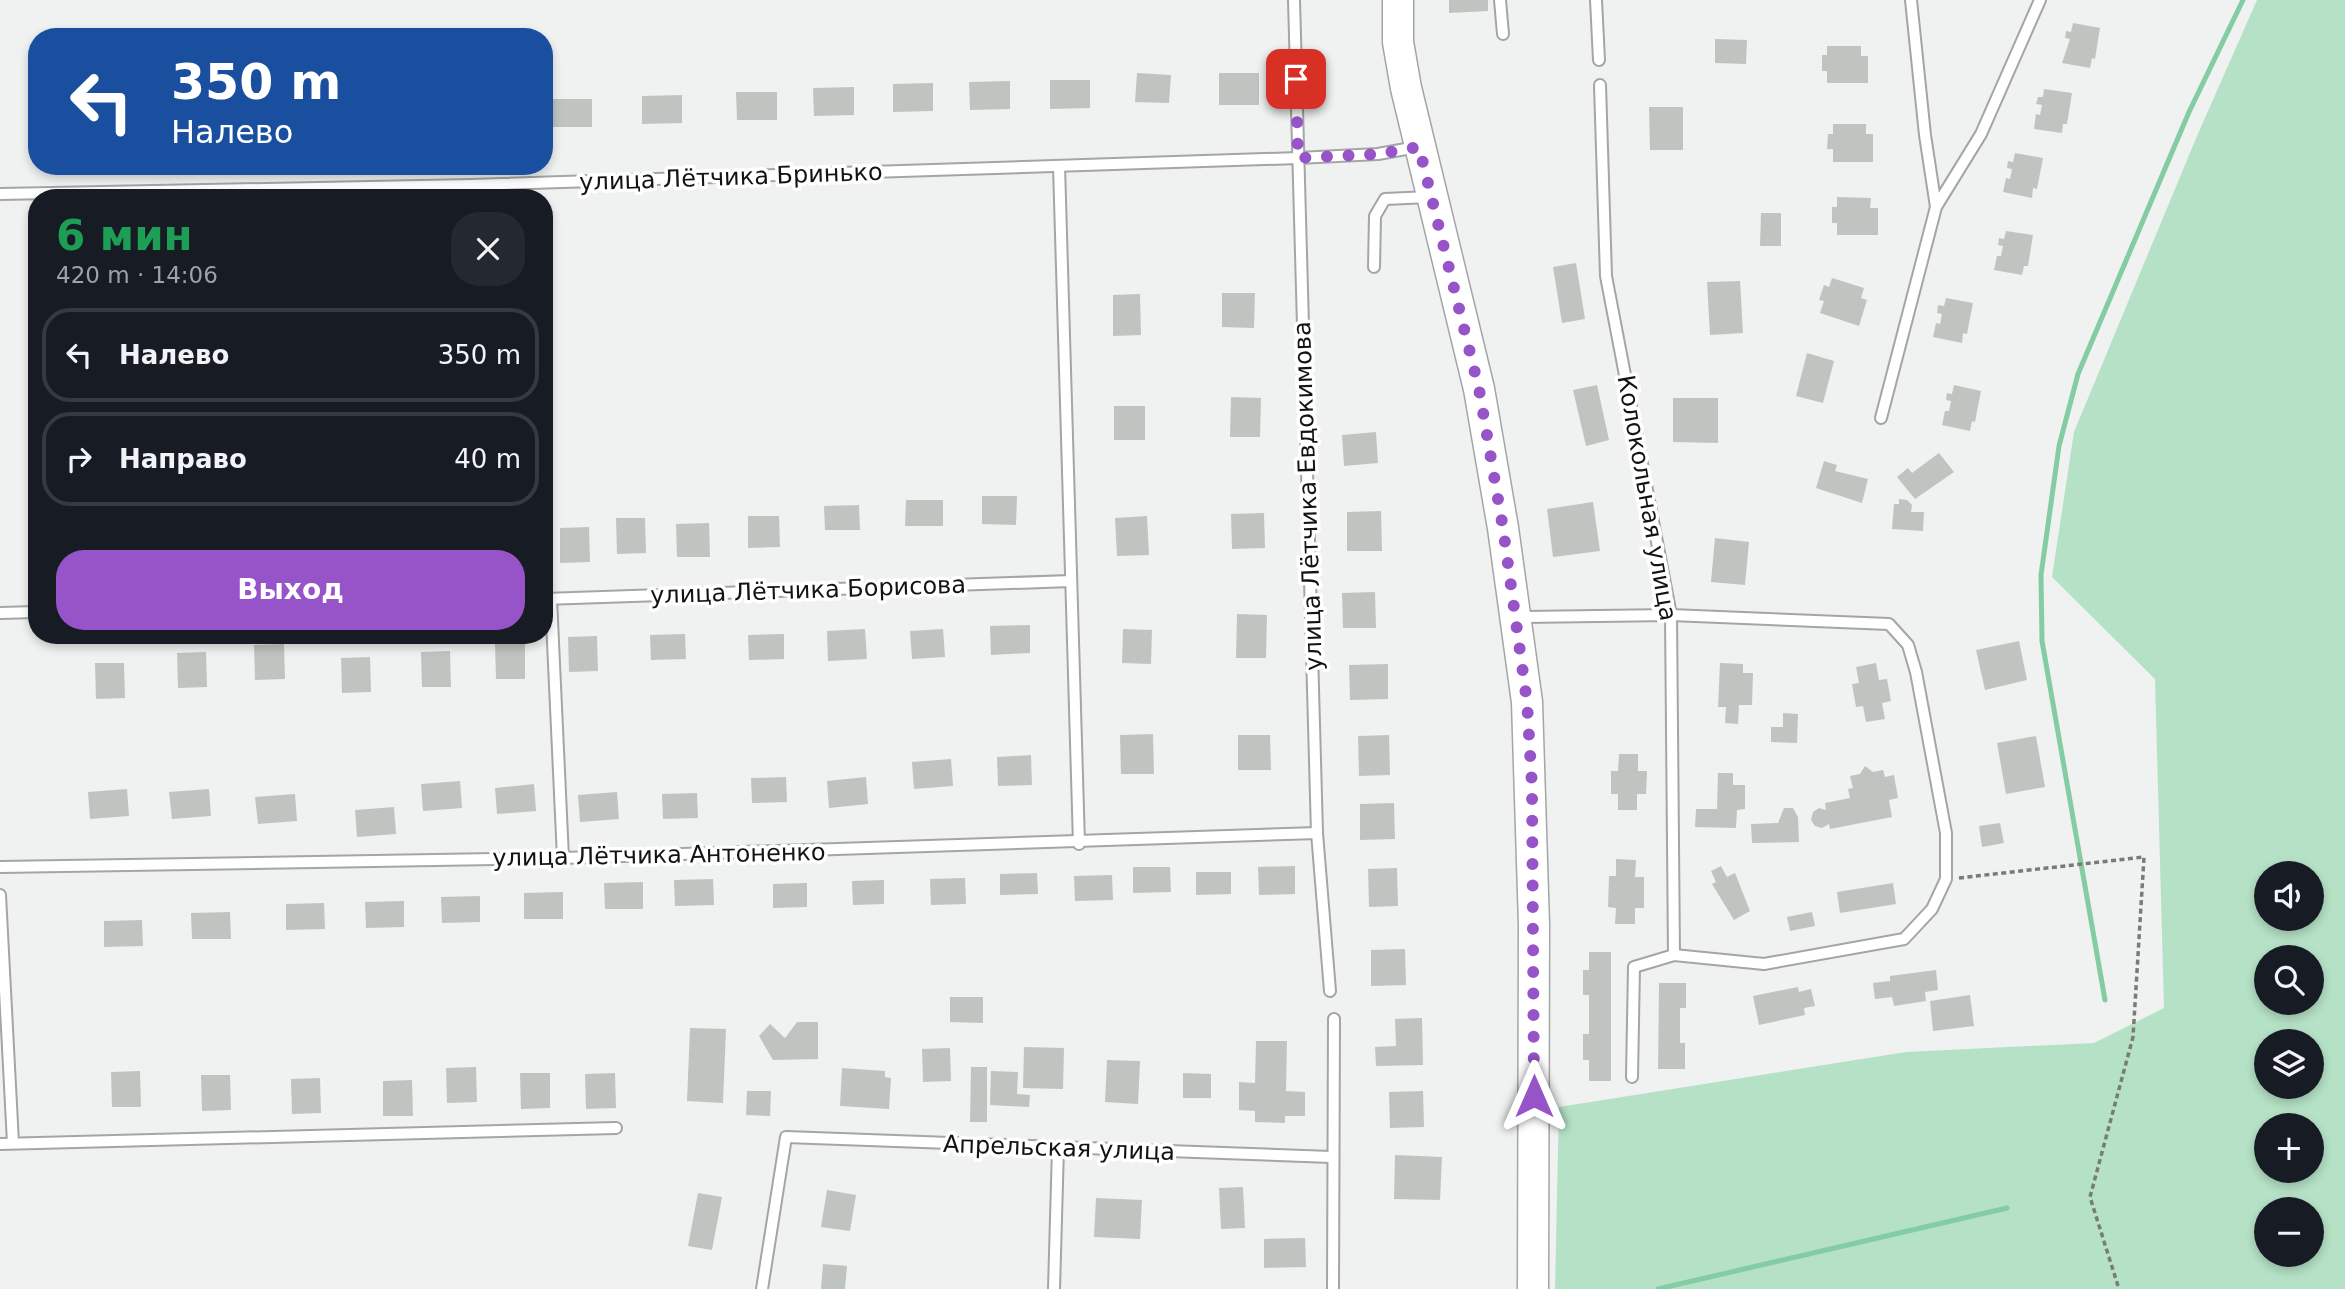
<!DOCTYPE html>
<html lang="ru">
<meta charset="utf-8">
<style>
body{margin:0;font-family:"DejaVu Sans",sans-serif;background:#242831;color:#f1f3f6;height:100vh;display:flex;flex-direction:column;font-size:26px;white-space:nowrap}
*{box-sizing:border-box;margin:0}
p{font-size:23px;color:#9ea1a6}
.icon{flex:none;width:38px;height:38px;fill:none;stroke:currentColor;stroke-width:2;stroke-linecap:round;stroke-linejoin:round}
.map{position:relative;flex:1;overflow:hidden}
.sheet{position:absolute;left:28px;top:189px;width:525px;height:455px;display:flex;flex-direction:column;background:#171b24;border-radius:28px;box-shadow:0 4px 10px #0003}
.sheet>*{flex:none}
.hud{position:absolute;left:28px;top:28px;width:525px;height:147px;border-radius:28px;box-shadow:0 4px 10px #0003;background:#1a4fa0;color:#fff;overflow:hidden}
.controls{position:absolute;left:2254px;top:861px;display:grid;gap:14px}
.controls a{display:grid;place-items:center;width:70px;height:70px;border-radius:50%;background:#171b24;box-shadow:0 4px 10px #0003;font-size:35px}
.pin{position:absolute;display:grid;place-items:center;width:60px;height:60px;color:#fff;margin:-30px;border-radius:14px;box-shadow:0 4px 10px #0006}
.me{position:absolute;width:77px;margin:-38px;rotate:0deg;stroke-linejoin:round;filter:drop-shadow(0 0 5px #0008)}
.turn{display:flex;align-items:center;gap:24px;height:147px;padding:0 28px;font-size:32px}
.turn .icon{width:91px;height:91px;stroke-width:2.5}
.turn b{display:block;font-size:49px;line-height:60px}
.round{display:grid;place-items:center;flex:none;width:74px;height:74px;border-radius:28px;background:#242831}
.summary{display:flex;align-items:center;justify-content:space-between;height:119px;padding:0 28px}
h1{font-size:42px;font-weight:700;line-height:52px;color:#1e9e55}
.button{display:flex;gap:14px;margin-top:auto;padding:14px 28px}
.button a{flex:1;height:80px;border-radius:28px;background:#9754c9;color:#fff;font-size:28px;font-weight:700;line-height:80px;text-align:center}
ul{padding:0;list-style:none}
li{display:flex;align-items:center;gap:21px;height:94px;margin:0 14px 10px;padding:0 14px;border:4px solid #363941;border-radius:28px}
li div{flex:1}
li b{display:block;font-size:26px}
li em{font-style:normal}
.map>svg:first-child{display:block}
</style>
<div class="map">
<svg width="2345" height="1289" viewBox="0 0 2345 1289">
<rect width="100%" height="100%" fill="#eff2f0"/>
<path fill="#b5e1c6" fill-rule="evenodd" d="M2257,0H2345V1289H1555L1559,1107L1906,1052L2094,1043L2164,1008L2155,679L2052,577L2074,432L2197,136ZM2266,873H2312V919H2266ZM2266,957H2312V1003H2266ZM2266,1041H2312V1087H2266ZM2266,1125H2312V1171H2266ZM2266,1209H2312V1255H2266Z"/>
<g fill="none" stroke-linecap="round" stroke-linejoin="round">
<g stroke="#84cca3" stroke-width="5">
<polyline points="2105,1000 2042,641 2041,575 2059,446 2078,374 2189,112 2243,0"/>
<polyline points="1658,1289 2007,1208"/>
</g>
</g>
<g fill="#c0c4c1">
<polygon points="1449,0 1488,0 1488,11 1449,13"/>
<polygon points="2073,23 2100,28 2095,59 2092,58 2090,68 2062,63 2070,39 2065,38 2066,31 2071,32"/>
<polygon points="1715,39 1747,40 1746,64 1715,63"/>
<polygon points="1827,46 1861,46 1861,56 1868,56 1868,83 1827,83 1827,71 1822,71 1822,55 1827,55"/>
<polygon points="1137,73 1171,75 1169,103 1135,102"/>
<rect x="1219" y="73" width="40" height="32"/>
<polygon points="1050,80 1090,80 1090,108 1050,109"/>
<polygon points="1010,81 1010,109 970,110 969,82"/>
<polygon points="933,83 933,111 893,112 893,84"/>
<polygon points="854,87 854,115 814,116 813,88"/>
<polygon points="2044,89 2072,93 2067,124 2063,124 2062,133 2034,129 2036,114 2040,115 2042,105 2036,104 2038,97 2043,97"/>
<polygon points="736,92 777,92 777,120 737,120"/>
<polygon points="682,95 682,123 642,124 642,96"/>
<rect x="552" y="99" width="40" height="28"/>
<polygon points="1649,107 1683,107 1683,150 1650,150"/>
<polygon points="1833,124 1866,124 1866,134 1873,134 1873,162 1833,162 1833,149 1827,149 1828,134 1833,134"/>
<polygon points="2015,153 2043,158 2037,189 2033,188 2032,198 2003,192 2006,178 2010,179 2012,169 2007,168 2008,161 2013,162"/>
<polygon points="1837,197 1871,198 1870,208 1878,208 1878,235 1837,235 1837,223 1832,223 1832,207 1837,207"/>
<polygon points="1761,213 1781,213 1781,246 1760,246"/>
<polygon points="2006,231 2033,235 2028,266 2024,266 2022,275 1994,270 1997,256 2001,256 2003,246 1998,245 1999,238 2004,239"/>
<polygon points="1576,263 1585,319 1562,323 1553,267"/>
<polygon points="1832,278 1864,288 1861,298 1867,300 1859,326 1820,313 1824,301 1819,300 1824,285 1829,287"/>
<polygon points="1740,281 1743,333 1710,335 1707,282"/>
<polygon points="1222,293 1255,293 1254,328 1222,327"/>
<polygon points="1140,294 1141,335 1113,336 1113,295"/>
<polygon points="1946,298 1973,303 1967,334 1963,333 1962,343 1933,337 1936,323 1940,324 1942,314 1937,313 1938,305 1944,306"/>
<polygon points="1807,353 1834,361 1823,403 1796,396"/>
<polygon points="1597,385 1609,440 1586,446 1573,390"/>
<polygon points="1954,385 1981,391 1975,422 1972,421 1970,431 1942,425 1945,411 1949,411 1951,401 1946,400 1947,393 1952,394"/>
<polygon points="1231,397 1261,398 1260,437 1230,437"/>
<polygon points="1673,398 1718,398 1718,443 1673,442"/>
<rect x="1114" y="406" width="31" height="34"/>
<polygon points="1376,432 1378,463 1344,466 1342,435"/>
<polygon points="1939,453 1954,472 1915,499 1897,477 1908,468 1912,473"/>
<polygon points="1824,461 1837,465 1835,471 1868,479 1862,503 1816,488"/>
<polygon points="982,496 1017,496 1016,525 982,524"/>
<polygon points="1899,499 1907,500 1912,505 1911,512 1924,512 1923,531 1892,529 1894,504 1899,504"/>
<polygon points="906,500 943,500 943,526 905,526"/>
<polygon points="1593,502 1600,551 1553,557 1547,509"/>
<polygon points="859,505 860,530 825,530 824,506"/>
<polygon points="1381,511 1382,551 1347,551 1347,512"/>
<polygon points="1264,513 1265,548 1232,549 1231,514"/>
<polygon points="748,516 779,516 780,547 748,548"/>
<polygon points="1147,516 1149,555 1117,556 1115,518"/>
<polygon points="616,518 645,518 646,553 617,554"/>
<polygon points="709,523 710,557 677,557 676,524"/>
<polygon points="589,527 590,562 560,563 560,528"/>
<polygon points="1715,538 1749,542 1745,585 1711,582"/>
<polygon points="1375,592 1376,628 1343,628 1342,593"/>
<polygon points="1237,614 1267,615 1266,658 1236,658"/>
<polygon points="1030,625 1030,653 991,655 990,626"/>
<polygon points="865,629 867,659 828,661 827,631"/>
<polygon points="943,629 945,657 912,659 910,631"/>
<polygon points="1123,629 1152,630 1151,664 1122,663"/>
<polygon points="685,634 686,659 651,660 650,635"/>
<polygon points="784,634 784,659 749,660 748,635"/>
<polygon points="597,636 598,671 569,672 568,637"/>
<polygon points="2019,641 2027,680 1985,690 1976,650"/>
<polygon points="525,643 525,679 496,679 495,644"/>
<polygon points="284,644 285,679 255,680 254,645"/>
<polygon points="450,651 451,687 422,687 421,652"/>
<polygon points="206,652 207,687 178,688 177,653"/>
<polygon points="370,657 371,692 342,693 341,658"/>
<polygon points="95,663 124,663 125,698 96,699"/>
<polygon points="1720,663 1743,664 1743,673 1753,673 1752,705 1739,705 1738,724 1725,723 1726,707 1718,707"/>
<polygon points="1876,663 1879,680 1887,679 1891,701 1882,703 1885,719 1866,722 1863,706 1856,707 1852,684 1859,683 1856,667"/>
<polygon points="1388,664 1388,699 1350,700 1349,665"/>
<polygon points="1783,713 1798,714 1797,743 1771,742 1771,727 1783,727"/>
<polygon points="1153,734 1154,774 1121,774 1120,735"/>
<polygon points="1238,735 1270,735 1271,770 1238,770"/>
<polygon points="1389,735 1390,775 1359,776 1358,736"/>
<polygon points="2036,736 2045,787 2006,794 1997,743"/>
<polygon points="1619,754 1638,754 1638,771 1647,771 1646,794 1637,794 1637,810 1618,810 1618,794 1611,794 1611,771 1618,771"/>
<polygon points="1031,755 1032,785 998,786 997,757"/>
<polygon points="951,759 953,786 914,789 912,762"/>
<polygon points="1865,766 1873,772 1883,770 1885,777 1894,775 1898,798 1889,800 1892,817 1830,829 1829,824 1822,828 1815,826 1811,820 1813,812 1819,808 1826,810 1825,803 1850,798 1848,789 1853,788 1850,776 1860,774"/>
<polygon points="1718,773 1733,773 1733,785 1745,785 1745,809 1737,810 1736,828 1695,827 1696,809 1717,809"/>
<polygon points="786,777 787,802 752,803 751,778"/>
<polygon points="866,777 868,804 829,808 827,781"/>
<polygon points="460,781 462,808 423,811 421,784"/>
<polygon points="534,784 536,811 497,814 495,788"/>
<polygon points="127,789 129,816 90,819 88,792"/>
<polygon points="209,789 211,816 172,819 169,792"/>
<polygon points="617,792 619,819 580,822 578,795"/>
<polygon points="697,793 698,818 663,819 662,794"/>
<polygon points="295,794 297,821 258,824 255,797"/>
<polygon points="1394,803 1395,839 1360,840 1360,804"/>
<polygon points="394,807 396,834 357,837 355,810"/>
<polygon points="1784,808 1793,808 1798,817 1799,842 1752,843 1751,824 1778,823"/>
<polygon points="2000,823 2004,843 1982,847 1979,826"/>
<polygon points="1616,859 1636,860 1635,877 1644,877 1644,908 1635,908 1635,924 1615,924 1616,908 1608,907 1609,876 1616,876"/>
<polygon points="1295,866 1295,894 1259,895 1258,867"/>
<polygon points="1721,866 1727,877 1735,873 1750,911 1734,920 1712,884 1716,882 1711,871"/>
<polygon points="1133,867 1170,867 1171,892 1133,893"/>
<polygon points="1397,868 1398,906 1369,907 1368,869"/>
<polygon points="1196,872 1231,872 1231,894 1196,895"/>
<polygon points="1037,873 1038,894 1000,895 1000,874"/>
<polygon points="1112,875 1113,900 1075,901 1074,876"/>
<polygon points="965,878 966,904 931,905 930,879"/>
<polygon points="713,879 714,905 675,906 674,880"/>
<polygon points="884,880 884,904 853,905 852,881"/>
<polygon points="643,882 643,909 605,909 604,883"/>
<polygon points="807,883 807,907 773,908 773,884"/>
<polygon points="1893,883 1896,904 1840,913 1837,892"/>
<polygon points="563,892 563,919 524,919 524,893"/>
<polygon points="480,896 480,922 442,923 441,897"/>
<polygon points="404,901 404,927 366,928 365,902"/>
<polygon points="324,903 325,929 286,930 286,904"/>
<polygon points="230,912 231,939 192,939 191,913"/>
<polygon points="1812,912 1815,926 1790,931 1787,917"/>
<polygon points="142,920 143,946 104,947 104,921"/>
<polygon points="1405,949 1406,985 1371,986 1371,950"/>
<polygon points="1589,952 1611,952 1611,1081 1589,1081 1589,1060 1583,1060 1583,1034 1589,1034 1589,995 1583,995 1583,970 1589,970"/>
<polygon points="1936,970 1938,990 1925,992 1926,1001 1894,1006 1892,997 1875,999 1873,983 1890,981 1890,976"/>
<polygon points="1659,983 1686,983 1686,1008 1680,1008 1680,1043 1685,1043 1685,1069 1658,1069"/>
<polygon points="1798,987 1799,992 1811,989 1815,1006 1804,1008 1805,1015 1759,1025 1753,996"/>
<polygon points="1970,995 1974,1026 1933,1031 1930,1001"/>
<polygon points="950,997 983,997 983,1023 950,1022"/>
<polygon points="1422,1018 1423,1065 1376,1066 1375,1047 1396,1046 1395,1019"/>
<polygon points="797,1022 818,1022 818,1059 773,1060 759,1036 770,1024 785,1038"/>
<polygon points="690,1028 726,1029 723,1103 687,1101"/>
<polygon points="1256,1041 1287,1041 1286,1091 1305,1092 1305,1116 1285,1116 1285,1123 1255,1122 1255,1111 1239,1110 1239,1082 1255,1083"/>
<polygon points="1024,1047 1064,1048 1063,1089 1023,1088"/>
<polygon points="950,1048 951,1081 923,1082 922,1049"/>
<polygon points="1107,1060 1140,1061 1138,1104 1105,1102"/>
<polygon points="476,1067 477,1102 447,1103 446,1068"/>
<polygon points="971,1067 987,1067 987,1122 970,1122"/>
<polygon points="842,1068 885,1071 885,1077 891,1078 889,1109 840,1106"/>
<polygon points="140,1071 141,1107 112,1107 111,1072"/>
<polygon points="991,1071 1018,1072 1017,1094 1030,1095 1029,1107 990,1105"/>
<polygon points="520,1073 550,1073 550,1108 521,1109"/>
<polygon points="615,1073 616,1108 586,1109 585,1074"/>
<polygon points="1183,1073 1211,1074 1211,1098 1183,1098"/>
<polygon points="201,1075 230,1075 231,1110 202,1111"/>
<polygon points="320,1078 321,1113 292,1114 291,1079"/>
<polygon points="412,1080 413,1116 383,1116 383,1081"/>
<polygon points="747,1091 771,1091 770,1116 746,1115"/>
<polygon points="1423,1091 1424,1127 1390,1128 1389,1092"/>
<polygon points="1395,1155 1442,1157 1440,1200 1394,1199"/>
<polygon points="1243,1187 1245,1228 1221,1229 1219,1188"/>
<polygon points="827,1190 856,1195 850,1231 821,1227"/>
<polygon points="698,1193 722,1197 712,1250 688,1246"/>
<polygon points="1096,1198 1142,1200 1140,1239 1094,1237"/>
<polygon points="1305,1238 1306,1267 1264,1268 1264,1239"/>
<polygon points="823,1264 847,1266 845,1289 821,1289"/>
</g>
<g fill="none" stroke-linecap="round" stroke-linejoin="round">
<g stroke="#a3a6a4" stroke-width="14">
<g id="lane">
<polyline points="1294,0 1317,833 1330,991"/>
<polyline points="1500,0 1503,34"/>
<polyline points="1596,0 1599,60"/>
<polyline points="1911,0 1925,135 1936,207"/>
<polyline points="1600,85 1606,276 1671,615 1674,955"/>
<polyline points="1059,166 1079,844"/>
<polyline points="0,194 471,185 1298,158 1378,154 1417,147"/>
<polyline points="1374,267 1375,216 1385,199 1429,197"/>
<polyline points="1881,418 1936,207 1981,134 2040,0"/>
<polyline points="544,599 1071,581"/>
<polyline points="551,599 563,858"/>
<polyline points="0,613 37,612"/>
<polyline points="1519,617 1671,615 1889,624 1908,645 1916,672 1946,833 1946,879 1932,909 1904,939 1764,964 1674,955 1634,967 1632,1077"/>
<polyline points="0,867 563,858 1317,833"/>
<polyline points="0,895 13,1143"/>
<polyline points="0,1144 616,1128"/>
<polyline points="762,1289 786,1137 1331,1157"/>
<polyline points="1054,1289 1058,1148"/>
<polyline points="1333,1289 1334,1019"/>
</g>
</g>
<g stroke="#a3a6a4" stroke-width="33">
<polyline id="secondary" points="1398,0 1398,42 1406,88 1479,389 1503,528 1527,702 1534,925 1533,1289"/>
</g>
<polyline stroke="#797b79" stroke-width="3.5" stroke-dasharray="5 3.5" stroke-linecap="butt" points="1959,878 2144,857 2133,1037 2090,1197 2119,1289"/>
<use href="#lane" stroke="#fff" stroke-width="10"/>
<use href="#secondary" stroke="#fff" stroke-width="30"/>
</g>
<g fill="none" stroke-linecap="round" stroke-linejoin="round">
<polyline stroke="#9754c9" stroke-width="12" stroke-dasharray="0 21.6" points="1296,79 1298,158 1378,154 1419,147 1479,389 1503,528 1527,702 1532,786 1534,1096"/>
</g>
<g text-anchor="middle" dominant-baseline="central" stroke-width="7" stroke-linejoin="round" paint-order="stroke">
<g font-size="24" fill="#121312" stroke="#fff">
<text transform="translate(731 177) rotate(-2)">улица Лётчика Бринько</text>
<text transform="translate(1308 496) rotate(-92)">улица Лётчика Евдокимова</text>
<text transform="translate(1647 498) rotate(80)">Колокольная улица</text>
<text transform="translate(808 590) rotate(-2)">улица Лётчика Борисова</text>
<text transform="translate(659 855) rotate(-1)">улица Лётчика Антоненко</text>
<text transform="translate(1059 1148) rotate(2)">Апрельская улица</text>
</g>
</g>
</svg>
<div class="controls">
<a><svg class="icon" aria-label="sound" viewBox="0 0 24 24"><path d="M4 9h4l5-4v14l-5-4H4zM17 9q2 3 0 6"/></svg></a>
<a><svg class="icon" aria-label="search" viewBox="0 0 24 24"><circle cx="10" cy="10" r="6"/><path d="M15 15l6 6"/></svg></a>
<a><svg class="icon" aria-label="layers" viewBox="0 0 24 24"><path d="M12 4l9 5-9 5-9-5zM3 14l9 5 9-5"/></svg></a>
<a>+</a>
<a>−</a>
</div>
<div class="pin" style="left:1296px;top:79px;background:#d93025"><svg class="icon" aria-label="arrive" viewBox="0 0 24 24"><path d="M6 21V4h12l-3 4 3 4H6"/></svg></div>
<svg class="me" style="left:1534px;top:1096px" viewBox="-20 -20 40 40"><path d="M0-17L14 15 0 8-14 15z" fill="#9754c9" stroke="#fff" stroke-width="4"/></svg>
<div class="hud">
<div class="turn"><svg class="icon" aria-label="left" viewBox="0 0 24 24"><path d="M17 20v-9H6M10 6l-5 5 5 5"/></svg><div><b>350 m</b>Налево</div></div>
</div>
<section class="sheet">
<div class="summary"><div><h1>6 мин</h1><p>420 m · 14:06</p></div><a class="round"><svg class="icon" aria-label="close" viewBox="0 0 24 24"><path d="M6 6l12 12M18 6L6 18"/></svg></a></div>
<ul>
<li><svg class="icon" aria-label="left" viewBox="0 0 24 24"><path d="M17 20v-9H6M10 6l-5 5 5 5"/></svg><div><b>Налево</b></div><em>350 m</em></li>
<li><svg class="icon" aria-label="right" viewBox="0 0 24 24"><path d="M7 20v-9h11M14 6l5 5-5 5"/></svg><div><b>Направо</b></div><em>40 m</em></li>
</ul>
<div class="button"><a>Выход</a></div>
</section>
</div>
